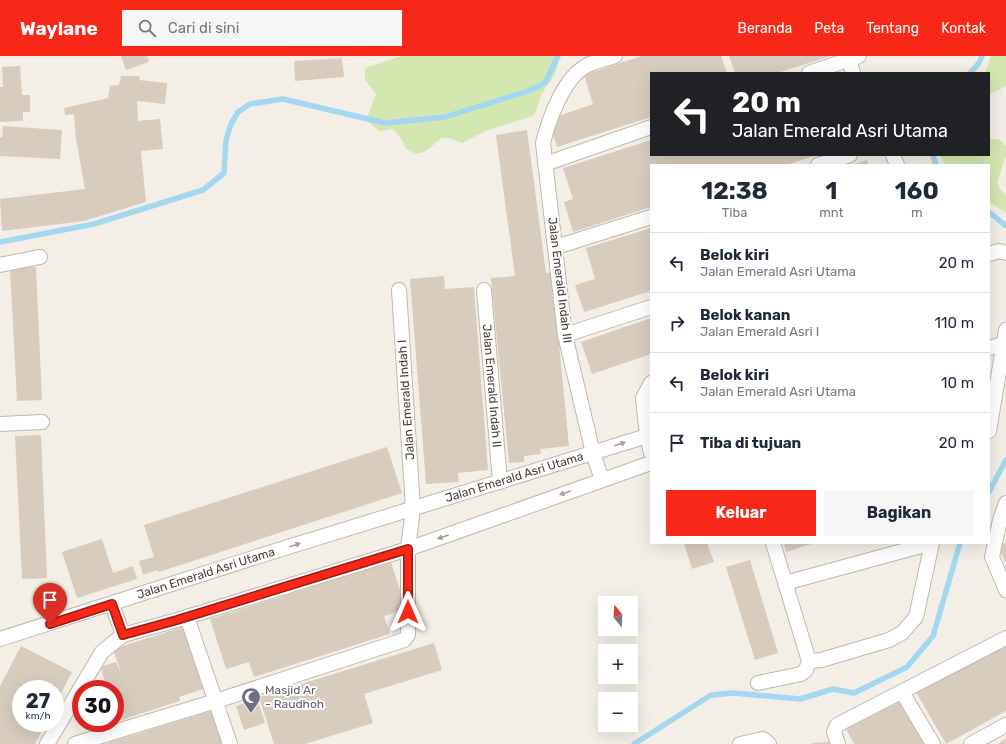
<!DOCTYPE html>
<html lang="id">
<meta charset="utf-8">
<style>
body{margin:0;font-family:Rubik,sans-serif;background:#f6f6f7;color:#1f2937;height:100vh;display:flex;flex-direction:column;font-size:15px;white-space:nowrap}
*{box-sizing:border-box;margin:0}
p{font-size:13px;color:#747a83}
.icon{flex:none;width:22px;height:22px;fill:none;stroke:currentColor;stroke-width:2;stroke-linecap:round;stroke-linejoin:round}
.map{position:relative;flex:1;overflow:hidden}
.panel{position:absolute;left:650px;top:108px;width:340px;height:380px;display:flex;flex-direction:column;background:#fff;border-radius:0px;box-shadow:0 4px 16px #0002}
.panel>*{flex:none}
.top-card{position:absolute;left:650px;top:16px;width:340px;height:84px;border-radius:0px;box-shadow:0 4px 16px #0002;background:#202124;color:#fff;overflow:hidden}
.needle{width:26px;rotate:342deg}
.buttons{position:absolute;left:598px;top:540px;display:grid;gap:8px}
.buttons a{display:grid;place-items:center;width:40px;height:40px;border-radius:0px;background:#fff;box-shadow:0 4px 16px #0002;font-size:20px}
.speed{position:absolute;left:12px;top:624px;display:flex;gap:8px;font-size:20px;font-weight:700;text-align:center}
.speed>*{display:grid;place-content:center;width:52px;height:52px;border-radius:50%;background:#fff;box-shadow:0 4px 16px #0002;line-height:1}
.speed small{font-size:10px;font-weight:400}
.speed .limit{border:6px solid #d22;background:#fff;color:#111}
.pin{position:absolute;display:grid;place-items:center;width:34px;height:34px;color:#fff;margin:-41px -17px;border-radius:50% 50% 50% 0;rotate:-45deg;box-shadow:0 0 4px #0007}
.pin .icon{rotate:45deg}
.me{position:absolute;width:44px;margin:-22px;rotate:0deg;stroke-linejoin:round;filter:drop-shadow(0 0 3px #0008)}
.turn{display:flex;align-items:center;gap:14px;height:84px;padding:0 16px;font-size:18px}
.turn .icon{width:52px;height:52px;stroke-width:2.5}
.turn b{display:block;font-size:28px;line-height:34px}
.eta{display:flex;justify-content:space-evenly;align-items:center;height:68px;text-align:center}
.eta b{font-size:24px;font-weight:700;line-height:28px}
.cta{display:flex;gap:8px;margin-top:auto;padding:8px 16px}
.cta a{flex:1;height:46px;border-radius:0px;background:#f82819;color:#fff;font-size:16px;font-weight:700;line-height:46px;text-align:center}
.cta a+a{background:#f6f6f7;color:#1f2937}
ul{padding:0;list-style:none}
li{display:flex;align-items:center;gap:12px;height:60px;padding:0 16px;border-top:1px solid #e0e1e3}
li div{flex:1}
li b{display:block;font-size:15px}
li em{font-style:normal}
header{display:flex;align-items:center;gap:24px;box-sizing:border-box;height:56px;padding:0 20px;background:#f82819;color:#fff}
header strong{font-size:19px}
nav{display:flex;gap:22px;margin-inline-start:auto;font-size:14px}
.search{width:280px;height:36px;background:#f6f6f7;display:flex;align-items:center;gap:10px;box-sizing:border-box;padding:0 14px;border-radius:0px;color:#747a83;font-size:15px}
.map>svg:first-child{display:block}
</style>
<header>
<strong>Waylane</strong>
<div class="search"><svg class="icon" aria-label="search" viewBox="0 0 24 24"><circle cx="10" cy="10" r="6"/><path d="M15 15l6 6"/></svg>Cari di sini</div>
<nav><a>Beranda</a><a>Peta</a><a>Tentang</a><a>Kontak</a></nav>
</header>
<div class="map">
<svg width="1006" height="688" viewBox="0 0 1006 688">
<rect width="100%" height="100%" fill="#f3efe7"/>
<g fill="#d3e7b0">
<path d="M402,0H556C561,20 547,25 541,40C538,46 538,55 533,60L485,75L462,87C455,85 450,81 443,82C432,85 426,106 406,93L401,82L393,73L380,75L372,70L367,62L376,38L365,24V12Z"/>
<polygon points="991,0 1006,0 1006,30 989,39 989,17 985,17"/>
<polygon points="989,83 999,83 1006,90 1006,100 997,126 1000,133 1006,139 1006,157 989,146 989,109 946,109 940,99 989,99"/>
</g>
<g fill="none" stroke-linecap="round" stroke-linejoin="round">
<g stroke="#a4d7f0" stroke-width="5.5">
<polyline points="970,17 979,7 982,0"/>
<polyline points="933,99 936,109"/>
<polyline points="989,156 1006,170"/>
<polyline points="0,186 94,168 203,134 224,117 226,84 231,68 238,56 250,48 283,43 385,67 445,61 528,35 545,27 558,0"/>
<polyline points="989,436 1006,404"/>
<polyline points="634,688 711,639 733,637 800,643 833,633 854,637 907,611 933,580 960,487"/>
</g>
</g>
<g fill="#d8ccbf">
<polygon points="121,0 147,0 149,6 126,14"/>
<polygon points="642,0 721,0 727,17 651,17 651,61 557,91 551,71 556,70 553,62 593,48 584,19"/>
<polygon points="729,0 831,0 777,17 735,17"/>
<polygon points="342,2 344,21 295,25 294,5"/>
<polygon points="20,10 22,39 30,39 30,56 23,56 23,65 0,66 0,31 3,31 2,11"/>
<polygon points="121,20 140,20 139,24 167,27 165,48 137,45 138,65 160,63 163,93 141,95 146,146 84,165 2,175 0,143 85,133 76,83 74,58 65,59 64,52 108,42 110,30 119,29"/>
<polygon points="3,70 62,74 60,103 0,100 0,81 2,81"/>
<polygon points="527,74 546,217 552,216 569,390 540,393 541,398 524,400 524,406 509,407 491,222 515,220 496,79"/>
<polygon points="651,84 651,99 817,99 786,109 651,109 651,151 573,176 564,146 573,143 563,112"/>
<polygon points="867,104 868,109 852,109"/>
<polygon points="651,172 651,235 584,256 575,229 595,223 586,192"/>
<polygon points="36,211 42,344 17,345 10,212"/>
<polygon points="444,220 445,233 474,231 488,414 458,417 459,426 426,428 410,223"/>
<polygon points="651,262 651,298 592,318 581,286"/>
<polygon points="41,379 47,522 22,523 15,380"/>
<polygon points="387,391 402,437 159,516 158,514 143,519 139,505 154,501 144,469"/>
<polygon points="102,483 113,517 133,510 137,523 77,542 62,496"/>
<polygon points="684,487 707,487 714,506 692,513"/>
<polygon points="784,487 814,487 786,496"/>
<polygon points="1006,487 1006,507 998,490"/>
<polygon points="750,504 778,597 755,604 726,511"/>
<polygon points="391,506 406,553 384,560 390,578 254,621 249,606 226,613 210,563"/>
<polygon points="186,570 206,632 179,641 180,645 115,666 115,633 108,633 100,611 116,606 121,617 113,593"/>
<polygon points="1006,585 1006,655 946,688 916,636"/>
<polygon points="434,587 442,614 364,638 373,667 305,688 274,688 259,641"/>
<polygon points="21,590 72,616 55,649 55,633 21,633 21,667 46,667 35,688 0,688 0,630"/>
<polygon points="257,643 265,667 244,674 236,650"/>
<polygon points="904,643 927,688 854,688 846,673"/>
<polygon points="215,654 226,688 104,688"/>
<polygon points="1006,683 1006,688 998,688"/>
<polygon points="831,686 831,688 813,688 812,687"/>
</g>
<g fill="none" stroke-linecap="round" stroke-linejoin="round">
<g stroke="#c2b8ad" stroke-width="16">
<g id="street">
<polyline points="848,0 853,17"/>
<polyline points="809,17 859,0"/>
<polyline points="893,99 897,109"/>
<polyline points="545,108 651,71"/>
<polyline points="818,109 850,99"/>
<polyline points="556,191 651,161"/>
<polyline points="989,198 999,195 1006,197"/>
<polyline points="0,209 40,201"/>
<path id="s1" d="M484,234L500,426"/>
<polyline points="565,279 651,251"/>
<polyline points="989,292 1003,288"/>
<polyline points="0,368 42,366"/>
<polyline points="989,375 1006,274"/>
<polyline points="651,379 647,380 651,397"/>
<path d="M602,424L593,397L565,279L543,87C549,63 564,20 588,9C596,5 606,3 615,0"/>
<polyline points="1006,447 1000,464 992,501 1006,534"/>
<polyline points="785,527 932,487"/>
<polyline points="187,561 230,688"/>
<polyline points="123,579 177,564 408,493 651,407"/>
<path id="s2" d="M0,583L256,501L647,380L643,342L651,327"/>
<polyline points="809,605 821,604 889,584 902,577 916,561 932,487"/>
<polyline points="758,627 801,618 806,614 809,605 773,487"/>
<polyline points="902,636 933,688"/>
<polyline points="47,688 102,596 123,579 112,548"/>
<polyline points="75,688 216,645 404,584 408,579 408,493 413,453 399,234"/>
<polyline points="740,688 763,683 769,688"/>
<polyline points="838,688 834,676 837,669 1006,582"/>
<polyline points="971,688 1006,669"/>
</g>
</g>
<use href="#street" stroke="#fff" stroke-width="14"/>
</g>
<defs><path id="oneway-solid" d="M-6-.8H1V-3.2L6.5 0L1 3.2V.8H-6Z"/></defs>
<g fill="#a29f9a">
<use href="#oneway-solid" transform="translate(620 388) rotate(-17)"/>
<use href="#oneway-solid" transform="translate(565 437) rotate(161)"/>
<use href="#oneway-solid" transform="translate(443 481) rotate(161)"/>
<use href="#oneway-solid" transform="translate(295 489) rotate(-17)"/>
</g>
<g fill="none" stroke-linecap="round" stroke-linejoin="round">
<g stroke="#a11a10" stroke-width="10">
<polyline id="route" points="50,568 112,548 123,579 177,564 408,493 408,556"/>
</g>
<use href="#route" stroke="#f82819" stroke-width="7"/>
</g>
<defs>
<g id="mosque-pin" transform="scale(1)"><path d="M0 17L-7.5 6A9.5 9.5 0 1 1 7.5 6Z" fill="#6b7280" stroke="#fff"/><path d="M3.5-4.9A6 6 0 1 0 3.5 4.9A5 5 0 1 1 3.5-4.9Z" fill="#fff"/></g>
</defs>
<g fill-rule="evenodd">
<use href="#mosque-pin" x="251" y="641"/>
</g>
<g text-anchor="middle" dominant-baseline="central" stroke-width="4" stroke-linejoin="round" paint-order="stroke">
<g font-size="12" fill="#463f36" stroke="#fff">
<text transform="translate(560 224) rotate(83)">Jalan Emerald Indah III</text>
<text stroke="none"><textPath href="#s1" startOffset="96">Jalan Emerald Indah II</textPath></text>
<text transform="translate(406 344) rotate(-94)">Jalan Emerald Indah I</text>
<text stroke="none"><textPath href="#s2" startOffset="539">Jalan Emerald Asri Utama</textPath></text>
<text stroke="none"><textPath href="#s2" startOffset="216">Jalan Emerald Asri Utama</textPath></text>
</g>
<g font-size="12" fill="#5b616d" stroke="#fff" text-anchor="start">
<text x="265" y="634">Masjid Ar<tspan x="265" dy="14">- Raudhoh</tspan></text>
</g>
</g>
</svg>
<div class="buttons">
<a><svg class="needle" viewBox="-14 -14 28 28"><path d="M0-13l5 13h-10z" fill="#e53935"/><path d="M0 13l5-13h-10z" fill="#747a83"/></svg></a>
<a>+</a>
<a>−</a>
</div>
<div class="speed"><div>27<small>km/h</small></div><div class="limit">30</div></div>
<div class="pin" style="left:50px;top:568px;background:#d93025"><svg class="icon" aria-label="arrive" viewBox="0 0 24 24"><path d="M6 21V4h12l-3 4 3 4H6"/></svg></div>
<svg class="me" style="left:408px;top:556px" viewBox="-20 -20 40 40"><path d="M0-17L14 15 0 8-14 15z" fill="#f82819" stroke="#fff" stroke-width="4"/></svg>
<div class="top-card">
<div class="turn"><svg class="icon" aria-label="left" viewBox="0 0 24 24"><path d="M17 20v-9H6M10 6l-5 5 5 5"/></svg><div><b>20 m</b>Jalan Emerald Asri Utama</div></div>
</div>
<section class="panel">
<div class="eta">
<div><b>12:38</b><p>Tiba</p></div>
<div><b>1</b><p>mnt</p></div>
<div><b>160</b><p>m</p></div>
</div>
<ul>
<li><svg class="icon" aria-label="left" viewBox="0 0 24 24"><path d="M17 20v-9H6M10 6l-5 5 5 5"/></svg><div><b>Belok kiri</b><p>Jalan Emerald Asri Utama</p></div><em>20 m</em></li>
<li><svg class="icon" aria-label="right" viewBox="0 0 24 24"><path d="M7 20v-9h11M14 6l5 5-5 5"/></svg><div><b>Belok kanan</b><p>Jalan Emerald Asri I</p></div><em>110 m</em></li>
<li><svg class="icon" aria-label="left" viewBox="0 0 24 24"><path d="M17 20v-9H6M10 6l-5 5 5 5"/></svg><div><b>Belok kiri</b><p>Jalan Emerald Asri Utama</p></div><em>10 m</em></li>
<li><svg class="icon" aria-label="arrive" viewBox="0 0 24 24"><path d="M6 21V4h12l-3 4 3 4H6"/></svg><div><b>Tiba di tujuan</b></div><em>20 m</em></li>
</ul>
<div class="cta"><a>Keluar</a><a>Bagikan</a></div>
</section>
</div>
